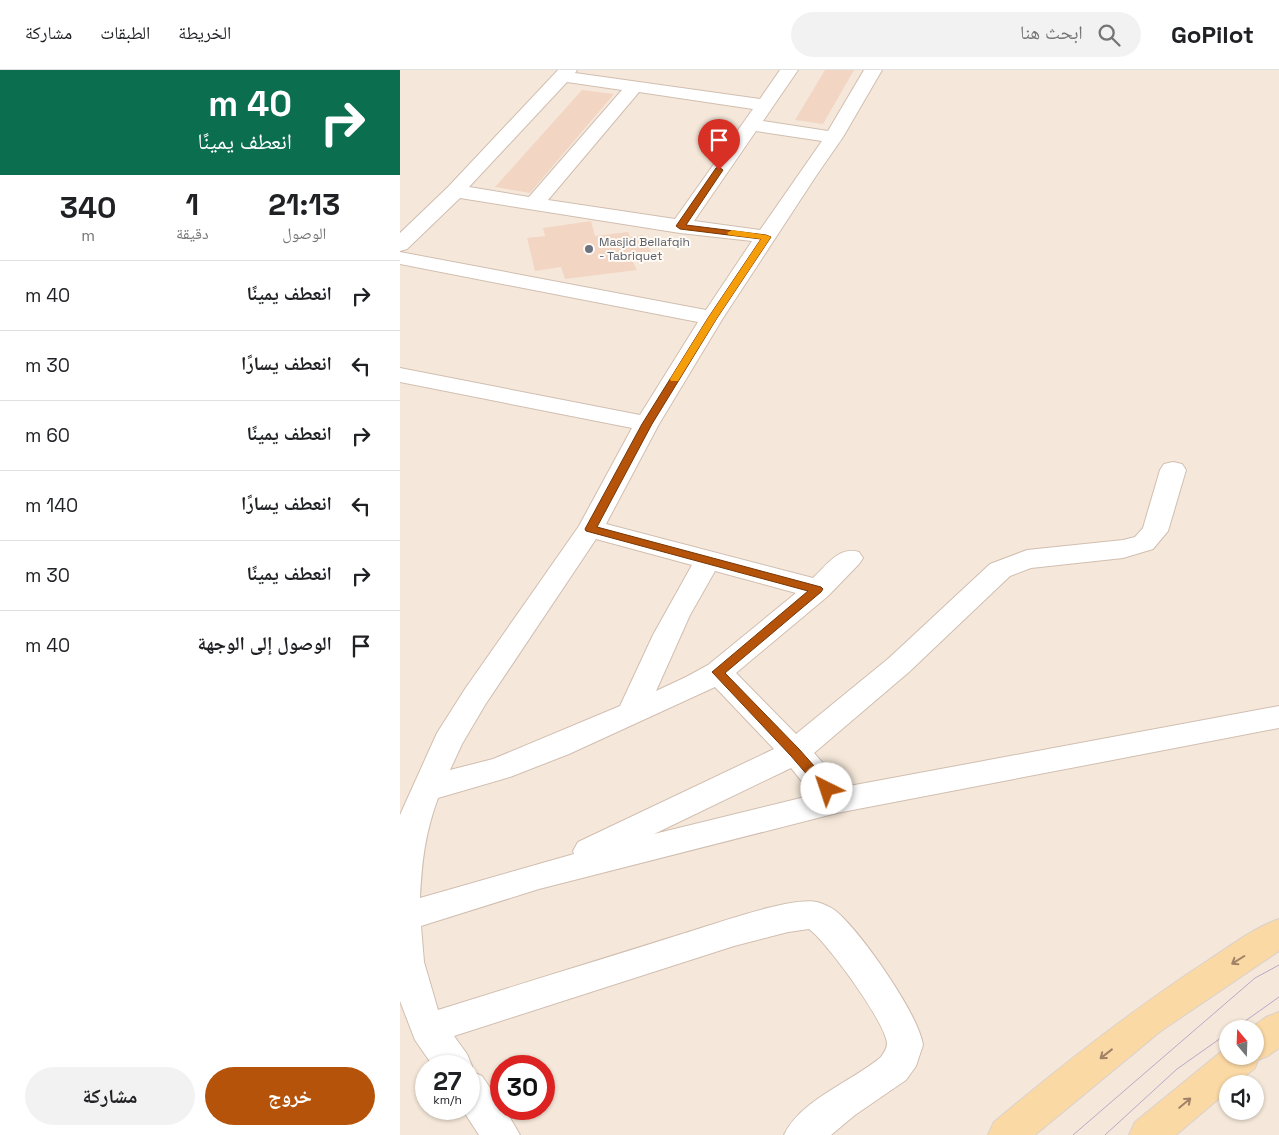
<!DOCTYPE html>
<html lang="ar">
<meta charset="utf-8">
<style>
body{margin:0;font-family:"Space Grotesk","Noto Naskh Arabic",sans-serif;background:#f2f2f2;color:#202124;direction:rtl;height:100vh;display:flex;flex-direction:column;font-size:19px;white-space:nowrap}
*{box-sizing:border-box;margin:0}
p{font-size:16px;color:#757577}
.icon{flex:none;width:28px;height:28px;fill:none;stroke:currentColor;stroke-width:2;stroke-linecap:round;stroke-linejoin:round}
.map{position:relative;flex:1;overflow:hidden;direction:ltr}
.details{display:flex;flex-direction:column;background:#fff;width:400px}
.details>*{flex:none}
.top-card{background:#0b6e4f;color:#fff;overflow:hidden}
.needle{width:32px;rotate:341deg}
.controls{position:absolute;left:819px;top:950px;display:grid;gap:10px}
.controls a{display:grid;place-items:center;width:45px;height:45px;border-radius:50%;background:#fff;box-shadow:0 1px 4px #0004;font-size:25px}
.speed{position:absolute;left:15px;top:985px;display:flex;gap:10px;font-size:25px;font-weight:700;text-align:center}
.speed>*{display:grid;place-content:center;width:65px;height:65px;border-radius:50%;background:#fff;box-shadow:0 1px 4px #0004;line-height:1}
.speed small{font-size:12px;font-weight:400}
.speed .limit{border:8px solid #d22;background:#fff;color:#111}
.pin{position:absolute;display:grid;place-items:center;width:42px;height:42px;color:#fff;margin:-51px -21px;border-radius:50% 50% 50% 0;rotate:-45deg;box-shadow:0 0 5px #0007}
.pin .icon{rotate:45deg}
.me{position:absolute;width:55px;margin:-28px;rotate:319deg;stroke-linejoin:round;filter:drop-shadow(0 0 4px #0008)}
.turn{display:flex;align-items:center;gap:18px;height:105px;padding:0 25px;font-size:22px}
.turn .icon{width:65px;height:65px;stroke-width:2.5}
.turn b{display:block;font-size:35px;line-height:42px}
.eta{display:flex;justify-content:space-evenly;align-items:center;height:85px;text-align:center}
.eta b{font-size:30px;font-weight:800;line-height:35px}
.button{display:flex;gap:10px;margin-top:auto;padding:10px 25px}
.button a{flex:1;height:58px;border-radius:30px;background:#b45309;color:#fff;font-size:20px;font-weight:800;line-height:58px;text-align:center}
.button a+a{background:#f2f2f2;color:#202124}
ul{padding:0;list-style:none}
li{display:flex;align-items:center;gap:15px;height:70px;padding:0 25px;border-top:1px solid #e0e0e0}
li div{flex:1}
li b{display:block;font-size:19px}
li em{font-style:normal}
header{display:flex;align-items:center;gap:30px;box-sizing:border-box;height:70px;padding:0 25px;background:#fff;border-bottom:1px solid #e0e0e0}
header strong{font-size:24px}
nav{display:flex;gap:28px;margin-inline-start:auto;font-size:18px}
.search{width:350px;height:45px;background:#f2f2f2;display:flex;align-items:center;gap:12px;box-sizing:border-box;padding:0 18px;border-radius:28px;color:#757577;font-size:19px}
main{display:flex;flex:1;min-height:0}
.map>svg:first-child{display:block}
</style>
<header>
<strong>GoPilot</strong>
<div class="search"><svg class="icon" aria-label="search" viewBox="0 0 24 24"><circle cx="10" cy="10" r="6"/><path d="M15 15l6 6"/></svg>ابحث هنا</div>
<nav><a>الخريطة</a><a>الطبقات</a><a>مشاركة</a></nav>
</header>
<main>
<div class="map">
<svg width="879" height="1065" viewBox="0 0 879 1065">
<rect width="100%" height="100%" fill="#fdf6ec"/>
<path fill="#f5e8da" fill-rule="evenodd" d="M0,0H879V1065H0ZM828,959H855V986H828ZM26,996H69V1039H26ZM101,996H144V1039H101ZM828,1014H855V1041H828Z"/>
<g fill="#f3d5c3">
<polygon points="425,0 454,0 423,54 395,50"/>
<polygon points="182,20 214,24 130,123 95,117"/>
<polygon points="191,151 195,166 228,162 230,167 243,165 254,189 233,192 237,200 165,209 161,197 135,201 127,168 145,166 143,158"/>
</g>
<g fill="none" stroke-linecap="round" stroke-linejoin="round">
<g stroke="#d1beb0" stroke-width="2">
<path id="minor" d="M158,0H177L175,3L360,29L380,0H398L363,51L428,61L464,0H482L443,67L416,106L323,248L259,354L206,454L413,508C427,495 439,476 459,482L463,488L459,494L428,526L336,603L396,664L489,588L590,494L627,480L723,470L735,467L743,458L760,400L764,394L773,392L782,394L786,400L768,461L753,479L723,488L631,498L610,506L509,602L414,683L444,717L879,636V658L437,743L139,819L21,856L24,892L38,940C120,914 203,889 285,863C312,855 392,826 417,832C424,834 431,837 437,842C462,864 518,943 523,975L516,996L506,1010L455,1045L431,1065H384C400,1030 453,1011 481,987C484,982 487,979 487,973C485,952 427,872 409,859L388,862L334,876L54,966L67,984L72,996L70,1001L82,1006L101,1034V1039H105L120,1065H79L62,1039H69V996H33L15,970L0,931V745L37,663L65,619L179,456L232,358L0,312V298L240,345L298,252L0,194V182L306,240L352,171L280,163L60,128L7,179L0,181V163L48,117ZM167,12L222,20L129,127L69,117ZM239,22L353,39L275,149L148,130ZM356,61L422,71L360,160L294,151ZM196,469L292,495L253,565L220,636L93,689L50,700L62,674L85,635ZM315,501L396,523L308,595L286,607L256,621L290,545ZM315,617L374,679L178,772L173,781L174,784L20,828C22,790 25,764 38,728L110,707L169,684ZM391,698L413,725L254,764Z"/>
</g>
<g stroke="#dad1cd" stroke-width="2">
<g id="primary">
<path d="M879,849V881L761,961L635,1065H588L594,1052C662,995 732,940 807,891C830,876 853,858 879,849Z"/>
<polygon points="879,942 879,978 868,986 858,990 855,998 836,1014 828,1014 828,1021 776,1065 729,1065 735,1052 828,976 828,986 855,986 855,959 849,959 866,947"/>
</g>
</g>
<use href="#minor" fill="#fff" fill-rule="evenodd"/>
<use href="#primary" fill="#fbd9a5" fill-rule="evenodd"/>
<g stroke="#b9a8c9" stroke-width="1">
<polyline points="834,959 879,927"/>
<polyline points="673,1065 855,908 879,895"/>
<polyline points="705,1065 777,999 828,963"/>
</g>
</g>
<defs><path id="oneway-shaft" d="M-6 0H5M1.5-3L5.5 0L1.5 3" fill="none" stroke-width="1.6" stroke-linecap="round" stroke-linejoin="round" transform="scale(1.25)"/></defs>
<g stroke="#a18267">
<use href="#oneway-shaft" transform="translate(838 890) rotate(148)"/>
<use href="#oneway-shaft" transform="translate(706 984) rotate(142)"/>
<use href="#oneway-shaft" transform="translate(785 1033) rotate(-40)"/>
</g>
<polygon fill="#b45309" stroke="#753606" points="319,97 323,100 286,155 366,165 371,167 317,248 252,354 197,457 421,517 423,519 421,522 325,603 399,679 431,715 433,719 431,722 422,722 391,686 312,602 408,521 186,461 185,459 242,354 308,248 361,169 280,159 276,156 316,98"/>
<polygon fill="#f59e0b" points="332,160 366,165 371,167 317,248 278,311 271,311 270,309 308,248 361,169 329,165 327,163"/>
<circle fill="#6b7280" stroke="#fffaf3" stroke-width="2" cx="189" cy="179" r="5"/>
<g text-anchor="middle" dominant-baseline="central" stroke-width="4" stroke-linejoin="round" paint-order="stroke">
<g font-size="12" fill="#5b616d" stroke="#fffaf3" text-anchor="start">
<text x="199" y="172">Masjid Bellafqih<tspan x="199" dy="14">- Tabriquet</tspan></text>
</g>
</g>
</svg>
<div class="controls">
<a><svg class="needle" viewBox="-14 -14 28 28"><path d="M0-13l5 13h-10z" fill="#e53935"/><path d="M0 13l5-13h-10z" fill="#757577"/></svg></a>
<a><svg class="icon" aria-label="sound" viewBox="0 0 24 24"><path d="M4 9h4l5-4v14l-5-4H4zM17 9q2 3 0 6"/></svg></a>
</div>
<div class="speed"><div>27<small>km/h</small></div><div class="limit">30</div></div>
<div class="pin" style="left:319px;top:100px;background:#d93025"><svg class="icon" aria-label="arrive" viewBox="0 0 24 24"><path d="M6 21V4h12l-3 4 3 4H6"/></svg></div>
<svg class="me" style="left:427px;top:719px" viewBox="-20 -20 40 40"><circle r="19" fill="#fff"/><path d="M0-13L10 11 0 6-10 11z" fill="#b45309"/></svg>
</div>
<section class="details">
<div class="top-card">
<div class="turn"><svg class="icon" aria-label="right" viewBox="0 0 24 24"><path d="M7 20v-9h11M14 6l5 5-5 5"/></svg><div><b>40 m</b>انعطف يمينًا</div></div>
</div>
<div class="eta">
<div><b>21:13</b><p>الوصول</p></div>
<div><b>1</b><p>دقيقة</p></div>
<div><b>340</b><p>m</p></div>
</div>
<ul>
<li><svg class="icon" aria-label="right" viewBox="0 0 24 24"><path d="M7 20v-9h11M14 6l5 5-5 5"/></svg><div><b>انعطف يمينًا</b></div><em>40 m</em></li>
<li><svg class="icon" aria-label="left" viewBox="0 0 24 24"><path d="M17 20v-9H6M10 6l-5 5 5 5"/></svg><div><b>انعطف يسارًا</b></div><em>30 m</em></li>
<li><svg class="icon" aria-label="right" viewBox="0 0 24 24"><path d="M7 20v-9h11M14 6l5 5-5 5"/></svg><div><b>انعطف يمينًا</b></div><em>60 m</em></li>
<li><svg class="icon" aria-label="left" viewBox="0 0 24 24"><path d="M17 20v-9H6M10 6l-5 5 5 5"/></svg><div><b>انعطف يسارًا</b></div><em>140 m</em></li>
<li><svg class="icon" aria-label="right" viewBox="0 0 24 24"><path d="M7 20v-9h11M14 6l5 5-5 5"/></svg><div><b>انعطف يمينًا</b></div><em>30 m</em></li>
<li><svg class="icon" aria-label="arrive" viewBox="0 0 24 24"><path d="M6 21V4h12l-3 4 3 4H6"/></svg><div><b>الوصول إلى الوجهة</b></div><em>40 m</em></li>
</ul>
<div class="button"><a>خروج</a><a>مشاركة</a></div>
</section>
</main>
